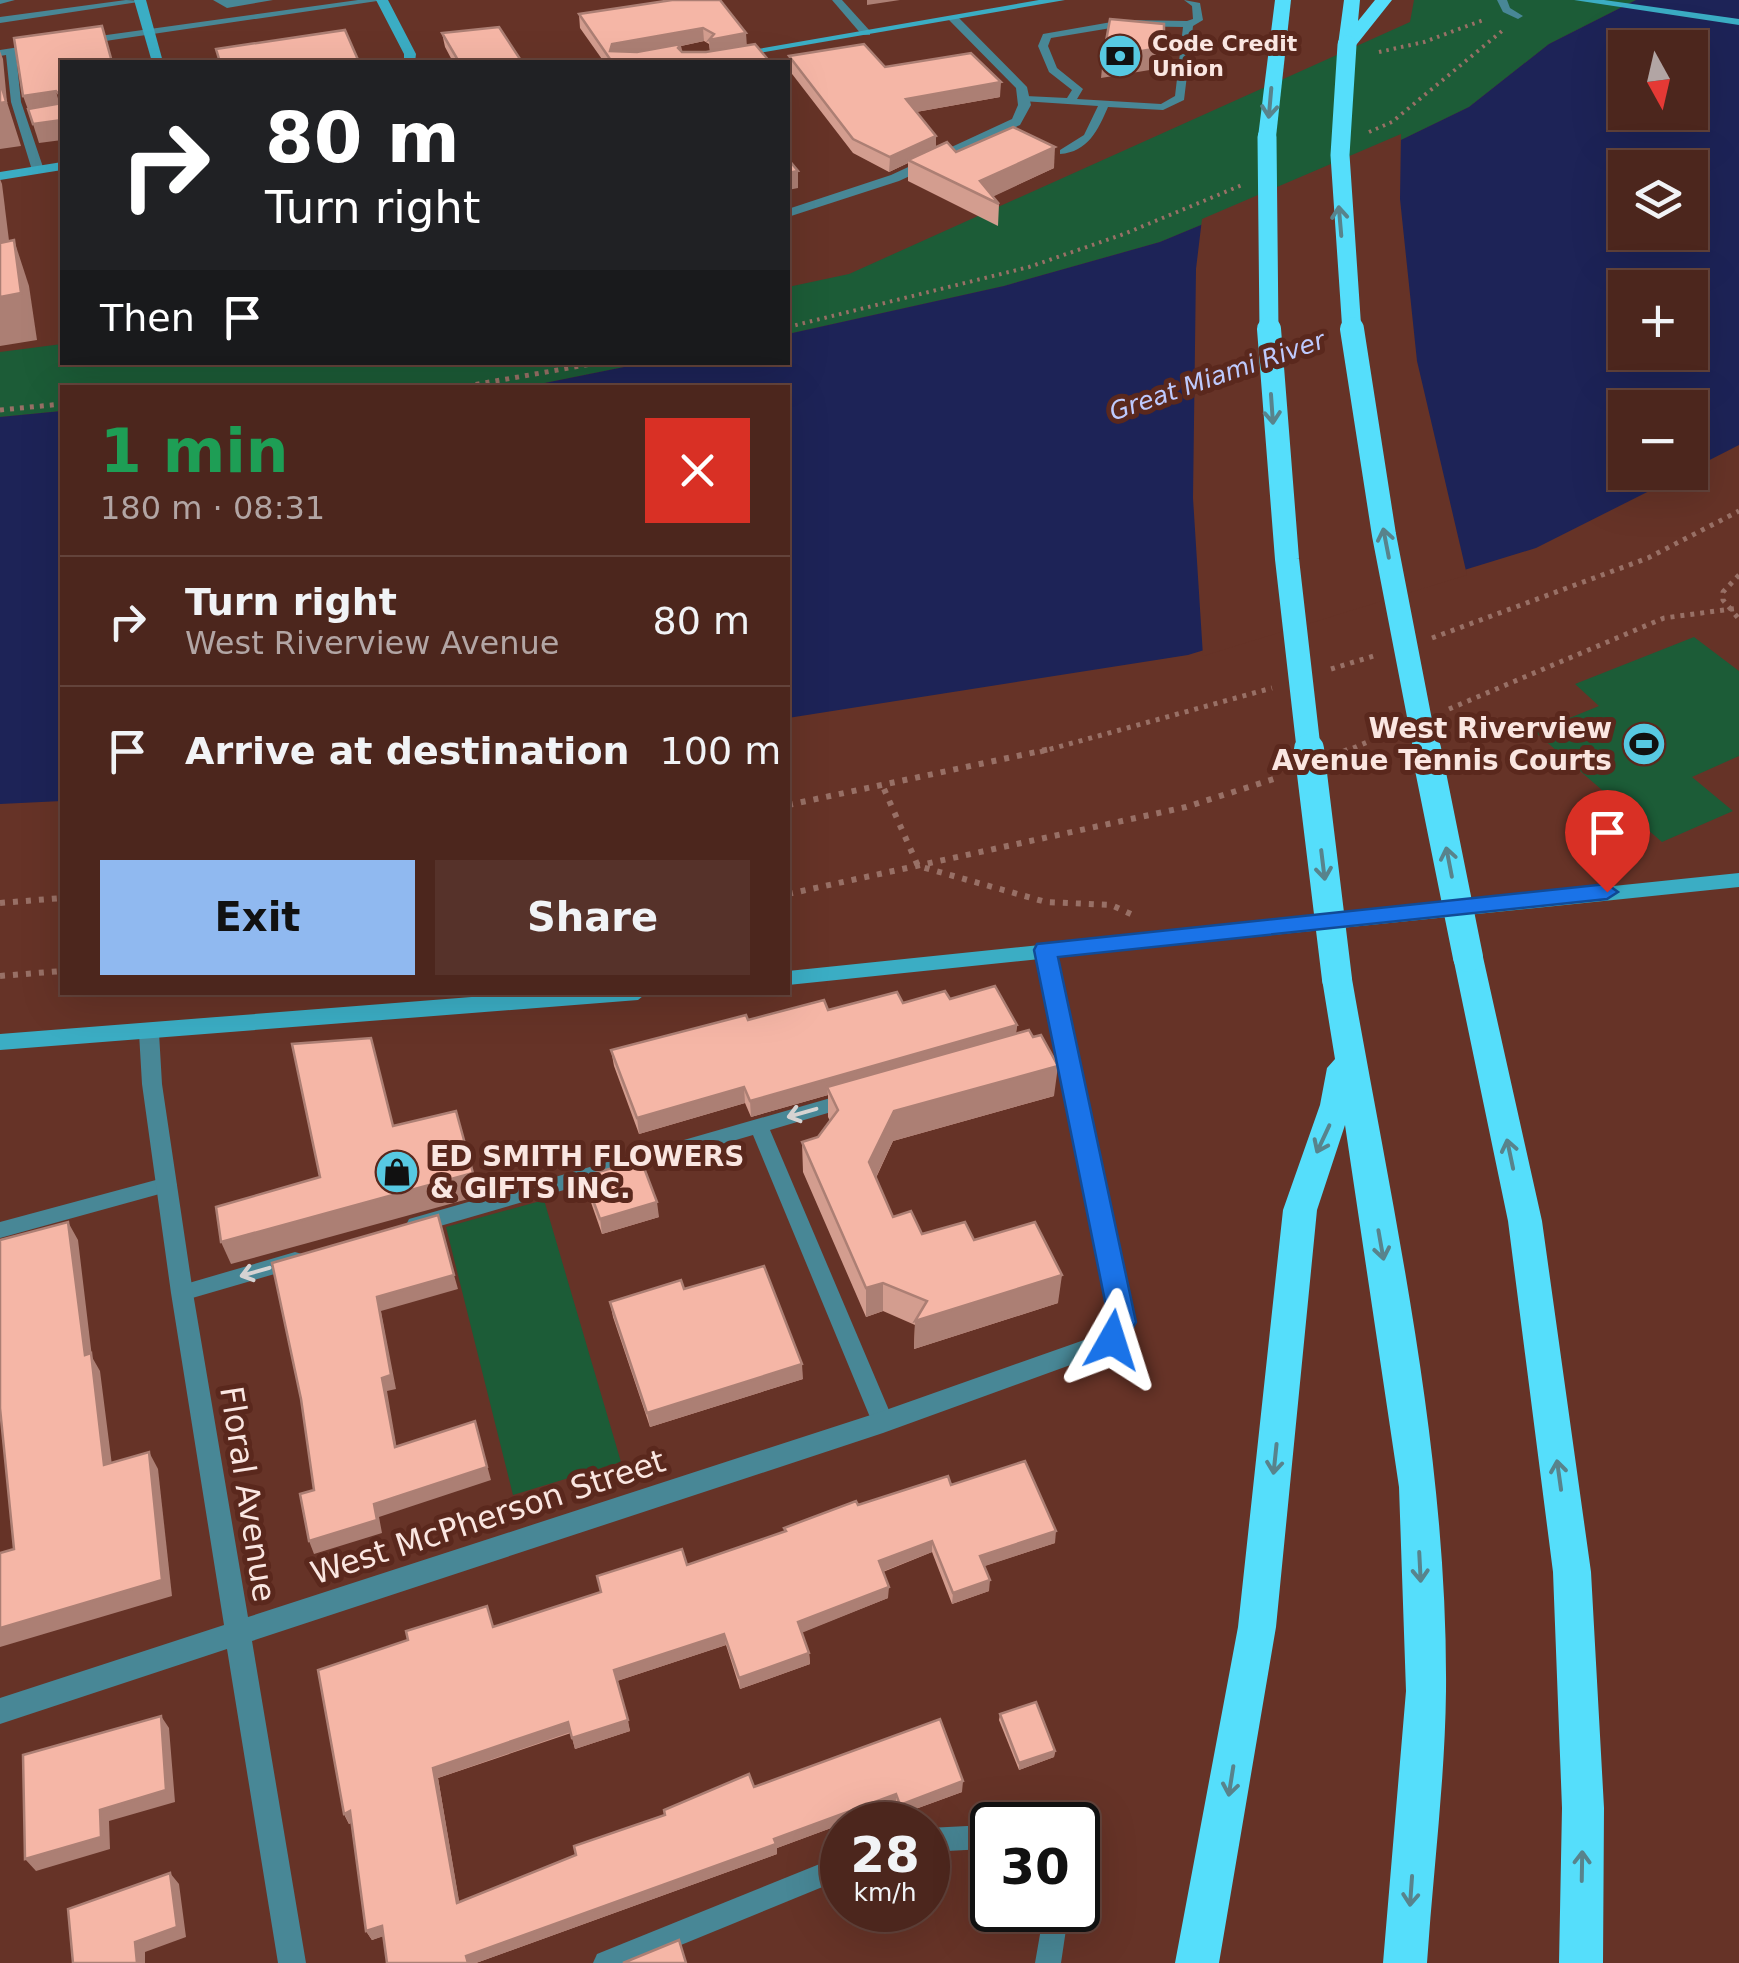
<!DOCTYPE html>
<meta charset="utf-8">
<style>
body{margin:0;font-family:"DejaVu Sans",sans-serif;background:#56322a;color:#f1f3f6;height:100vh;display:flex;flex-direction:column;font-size:38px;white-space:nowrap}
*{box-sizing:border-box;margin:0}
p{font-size:32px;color:#b2a5a4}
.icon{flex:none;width:55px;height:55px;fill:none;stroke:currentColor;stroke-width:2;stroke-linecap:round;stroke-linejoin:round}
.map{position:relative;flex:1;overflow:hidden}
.sheet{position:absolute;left:60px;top:385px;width:730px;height:610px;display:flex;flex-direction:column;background:#4c261d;border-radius:0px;box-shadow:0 10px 40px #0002,0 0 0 2px #63433b}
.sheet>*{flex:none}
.guide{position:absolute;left:60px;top:60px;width:730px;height:305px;border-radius:0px;box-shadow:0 10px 40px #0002,0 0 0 2px #63433b;background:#202124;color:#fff;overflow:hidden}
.needle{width:65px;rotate:172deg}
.fabs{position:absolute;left:1608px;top:30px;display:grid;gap:20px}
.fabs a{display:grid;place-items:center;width:100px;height:100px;border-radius:0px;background:#4c261d;box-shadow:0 10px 40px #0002,0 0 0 2px #63433b;font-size:50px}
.speed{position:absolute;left:820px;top:1802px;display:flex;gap:20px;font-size:50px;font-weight:700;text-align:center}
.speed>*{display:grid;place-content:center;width:130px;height:130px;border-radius:50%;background:#4c261d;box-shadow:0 10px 40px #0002,0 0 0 2px #63433b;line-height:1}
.speed small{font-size:25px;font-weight:400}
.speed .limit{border:5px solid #111;border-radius:15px;background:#fff;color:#111}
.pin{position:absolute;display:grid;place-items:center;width:85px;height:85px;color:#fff;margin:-102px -42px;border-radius:50% 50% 50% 0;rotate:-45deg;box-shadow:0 0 10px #0007}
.pin .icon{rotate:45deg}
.me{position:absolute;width:110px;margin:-55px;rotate:6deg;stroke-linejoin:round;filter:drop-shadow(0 0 8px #0008)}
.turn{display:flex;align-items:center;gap:35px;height:210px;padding:0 40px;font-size:45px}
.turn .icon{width:130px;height:130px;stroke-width:2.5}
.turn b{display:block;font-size:70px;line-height:85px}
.then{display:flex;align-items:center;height:95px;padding:0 40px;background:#0003;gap:20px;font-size:38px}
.round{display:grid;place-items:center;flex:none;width:105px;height:105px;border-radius:0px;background:#56322a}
.overview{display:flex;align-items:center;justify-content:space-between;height:170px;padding:0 40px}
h1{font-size:60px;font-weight:800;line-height:75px;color:#1e9e55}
.action{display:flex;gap:20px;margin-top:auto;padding:20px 40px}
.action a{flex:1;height:115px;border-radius:0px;background:#90b9f0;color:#111;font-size:40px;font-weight:800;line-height:115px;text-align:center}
.action a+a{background:#56322a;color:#f1f3f6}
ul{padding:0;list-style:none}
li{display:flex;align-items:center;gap:30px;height:130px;padding:0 40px;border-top:2px solid #63433b}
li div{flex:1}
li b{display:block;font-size:38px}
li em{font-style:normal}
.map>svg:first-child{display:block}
</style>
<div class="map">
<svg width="1739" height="1963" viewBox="0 0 1739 1963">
<rect width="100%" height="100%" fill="#663327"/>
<g fill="#1c5c37">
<polygon points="1414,0 1636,0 1549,44 1469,107 1370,155 1160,242 1004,286 788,334 788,287 849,274 1410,22"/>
<polygon points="62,344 62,362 644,363 520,388 62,388 62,411 0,417 0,352"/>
<polygon points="1694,637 1739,671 1739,756 1692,777 1733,811 1662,842 1535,732 1599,706 1575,684"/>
<polygon points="544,1200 621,1462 513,1495 446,1227"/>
</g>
<g fill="#1d2357" fill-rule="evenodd">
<path d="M1636,0H1739V445L1690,470V408H1625V472L1685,473L1536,548L1188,655L788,718V388H520L644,363L788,362V334L1004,286L1160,242L1370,155L1469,107L1549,44ZM1625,48H1690V112H1625ZM1625,168H1690V232H1625ZM1625,288H1690V352H1625Z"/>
<polygon points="62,411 62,801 0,804 0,417"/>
</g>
<polygon fill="#663327" points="1401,134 1400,199 1417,361 1467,575 1203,656 1193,498 1196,269 1202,219"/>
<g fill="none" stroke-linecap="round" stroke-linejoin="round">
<g stroke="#987066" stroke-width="4" stroke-dasharray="2.5 5" stroke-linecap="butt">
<polyline points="1379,52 1424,42 1486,19"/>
<polyline points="1369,132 1392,122 1502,31"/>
<polyline points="788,327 1029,267 1124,234 1242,185"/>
</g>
<g stroke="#987066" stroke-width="5" stroke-dasharray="4 6" stroke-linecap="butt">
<polyline points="456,388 603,362"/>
<polyline points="0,410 62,404"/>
<polyline points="1739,575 1723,592 1723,600 1739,619"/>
<polyline points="1432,638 1648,558 1739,511"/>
<polyline points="1331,669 1377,655"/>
<polyline points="1449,709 1664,618 1739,608"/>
<polyline points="1040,752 1272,688"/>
<polyline points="1344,752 1391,732"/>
</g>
<g stroke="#987066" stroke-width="6" stroke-dasharray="5 8" stroke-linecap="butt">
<polyline points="1343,752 1350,749"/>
<polyline points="884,789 918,866 1046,902 1111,905 1131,914"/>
<polyline points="788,805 1050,749"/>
<polyline points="788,894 1186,807 1280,777"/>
<polyline points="0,903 62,898"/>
<polyline points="0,976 62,971"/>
</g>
<g fill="#488796" fill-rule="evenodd">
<polygon points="0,0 15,0 0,4"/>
<polygon points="126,0 145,1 0,23 0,17"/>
<polygon points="213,0 273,0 227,8"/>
<polygon points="358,0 384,0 85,44 80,41 85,38"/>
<polygon points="832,0 842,0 870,31 870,35 862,35"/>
<path d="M1184,0L1200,3L1203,20L1193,26L1184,100L1163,110L1108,107C1098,130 1088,152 1060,154V150L1084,135L1098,106L1022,101V97L1026,96L1067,98L1072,90L1049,72L1038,46L1043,34L1123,20L1187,21L1193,19L1192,6ZM1123,26L1183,27L1175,96L1161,104L1077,99L1083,89L1057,68L1048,46L1051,38Z"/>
<polygon points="1497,0 1507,0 1510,8 1523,16 1518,19 1503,12"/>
<polygon points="39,44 43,45 43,49 16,54 21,102 44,170 38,173 32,170 11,102 6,55 0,56 0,50"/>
<polygon points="848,1093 855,1095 857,1100 855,1105 770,1130 894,1422 890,1429 883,1431 876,1429 872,1422 753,1135 416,1233 409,1231 406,1225 409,1219 416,1217"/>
<polygon points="167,1177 174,1180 177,1185 174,1190 0,1238 0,1222"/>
<polygon points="295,1252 302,1254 305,1260 302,1266 182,1301 175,1299 172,1293 175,1287 182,1285"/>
<polygon points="987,1825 992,1827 992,1852 985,1849 928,1852 928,1828"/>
<polygon points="842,1855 842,1879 637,1963 593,1963 597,1954"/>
<polygon points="1041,1910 1066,1910 1068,1916 1061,1963 1035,1963 1043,1917"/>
</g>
<g fill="#488796" fill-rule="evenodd">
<polygon points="949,16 957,16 1027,87 1031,105 1020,125 899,181 788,217 788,209 891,175 1012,119 1018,105 1016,88 949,20"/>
<polygon points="1045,943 1055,950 1135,1322 1120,1347 883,1433 252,1641 306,1963 278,1963 227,1649 0,1724 0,1698 224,1625 171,1293 142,1084 139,1033 142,1027 156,1027 159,1033 162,1084 193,1293 248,1617 883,1411 1104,1333 1111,1321 1035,950"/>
</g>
<g fill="#3badc4" fill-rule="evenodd">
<polygon points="134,0 146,0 163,62 152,62"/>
<polygon points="376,0 388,0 416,54 415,62 404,62 404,54"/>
<polygon points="1039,0 1065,0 707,62 683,62"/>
<polygon points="1574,0 1604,0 1739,19 1739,25"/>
<polygon points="62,162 62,170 0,180 0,172"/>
<polygon points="1739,873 1739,887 788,985 788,971"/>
<polygon points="535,992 648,992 638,1000 0,1050 0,1034"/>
</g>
<g fill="#55defb" fill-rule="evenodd">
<polygon points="1275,0 1291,0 1276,137 1267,143 1258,137"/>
<polygon points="1344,0 1360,0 1358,21 1375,0 1392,0 1353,49 1347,50 1338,45"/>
<polygon points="1468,946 1478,949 1483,957 1542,1221 1591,1572 1604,1808 1603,1963 1559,1963 1562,1808 1553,1572 1508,1221 1453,957 1458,949"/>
<path d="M1337,968L1348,971L1352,979C1393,1213 1448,1452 1446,1691C1445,1781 1433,1873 1427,1963H1383L1406,1691L1399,1487L1345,1125L1317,1210L1276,1627L1219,1963H1175L1238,1627L1283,1210L1320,1105L1327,1068L1335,1059L1322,979L1326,971Z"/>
</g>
<g stroke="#55defb" stroke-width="19">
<polyline points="1347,45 1340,155 1352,332"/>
<polyline points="1267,137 1269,332"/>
</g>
<g stroke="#55defb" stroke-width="24">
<polyline points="1269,329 1287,559 1309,752"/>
<polyline points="1352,329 1384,535 1426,752"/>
</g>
<g stroke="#55defb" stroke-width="30">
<polyline points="1309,749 1337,979"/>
<polyline points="1426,749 1468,957"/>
</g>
</g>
<g fill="#d39d8f" fill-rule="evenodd">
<path d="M672,0L747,45L770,62H604L580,28L579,14ZM704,41L709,44L710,51L682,52L681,46Z"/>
<polygon points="442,33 522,62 453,62 445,47"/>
<polygon points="789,56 885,67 1000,97 916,112 936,147 956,152 1054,168 993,196 999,204 998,226 908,181 908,163 889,172 853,153 789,70"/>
<polygon points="950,999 1017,1025 1016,1033 1054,1096 893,1141 876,1178 893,1217 922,1234 974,1240 1058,1303 914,1349 915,1325 883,1311 866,1317 803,1172 802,1142 818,1137 830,1121 828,1117 828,1095 751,1117 745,1103 639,1134 614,1066 611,1050 748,1020 828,1010"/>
<polygon points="584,1176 659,1217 602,1234 587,1191"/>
<polygon points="684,1289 803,1379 650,1427 613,1317 610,1302"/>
<polygon points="951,1485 1055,1543 984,1566 989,1591 952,1604 932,1552 883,1572 888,1598 802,1632 809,1653 810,1664 740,1689 726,1645 617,1681 630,1731 575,1749 571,1733 438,1778 459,1902 754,1787 962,1792 899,1815 896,1804 777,1848 777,1854 476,1963 387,1963 383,1936 372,1940 366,1931 351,1823 349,1824 344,1814 494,1627 687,1565 785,1532 784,1528 858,1505"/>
<polygon points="1000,1714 1055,1751 1054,1757 1019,1770 999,1720"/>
</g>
<g fill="#ac7f74">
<polygon points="867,0 900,0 867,5"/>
<polygon points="703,28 704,41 681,46 682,58 613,58 610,51 612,44"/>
<polygon points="746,33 747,47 710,53 709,40"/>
<polygon points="1164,47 1162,68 1101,78 1103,58"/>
<polygon points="0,51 3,59 7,102 21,146 0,149"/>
<polygon points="1001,82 1000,97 905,114 906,99"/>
<polygon points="56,91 61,110 30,115 23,96"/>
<polygon points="62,120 62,140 39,143 33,124"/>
<polygon points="936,136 936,150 908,160 908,163 889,172 890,157"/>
<polygon points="1055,147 1054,168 988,199 980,181"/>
<polygon points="798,171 798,188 788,190 788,173"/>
<polygon points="0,179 2,184 15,289 0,245"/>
<polygon points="14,240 29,286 37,340 0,346 0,297"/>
<polygon points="1017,1025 1015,1041 827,1087 828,1095 751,1117 750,1101"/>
<polygon points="1058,1066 1054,1096 893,1141 869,1192 869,1162 894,1111"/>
<polygon points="744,1087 745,1103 639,1134 637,1118"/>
<polygon points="473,1173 479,1196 231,1264 221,1242"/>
<polygon points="657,1202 659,1217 602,1234 600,1219"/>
<polygon points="68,1222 78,1240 92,1357 100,1371 114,1481 104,1465 85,1355"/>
<polygon points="454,1275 458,1289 381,1311 396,1389 387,1391 399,1461 395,1447 382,1378 377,1297"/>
<polygon points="1062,1275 1058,1303 914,1349 915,1321"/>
<polygon points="883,1283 883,1311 866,1317 866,1288"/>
<polygon points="802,1364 803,1379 650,1427 647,1413"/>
<polygon points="475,1421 491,1480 379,1517 382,1533 314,1554 309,1541 374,1504"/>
<polygon points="149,1452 158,1469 172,1596 0,1647 0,1628"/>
<polygon points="1056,1531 1055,1543 979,1568 980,1556"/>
<polygon points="932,1541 932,1552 879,1573 879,1561"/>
<polygon points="990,1580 989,1591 952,1604 953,1593"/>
<polygon points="889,1587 888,1598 799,1634 798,1622"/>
<polygon points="724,1634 726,1645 617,1681 614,1670"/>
<polygon points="809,1653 810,1664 740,1689 739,1678"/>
<polygon points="161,1716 169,1728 175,1802 109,1821 110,1849 36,1871 25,1859 100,1810"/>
<polygon points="628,1720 630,1731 575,1749 572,1738"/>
<polygon points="568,1722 571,1732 438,1778 461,1912 457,1903 433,1768"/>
<polygon points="1055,1751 1054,1757 1019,1770 1019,1763"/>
<polygon points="963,1781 962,1792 899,1815 900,1805"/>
<polygon points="896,1794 896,1804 777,1848 777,1854 476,1963 468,1963 466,1956 774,1839"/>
<polygon points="350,1811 355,1821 349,1824 344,1814"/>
<polygon points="170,1873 179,1884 186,1937 145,1952 145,1963 137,1963 135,1942"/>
<polygon points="382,1926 387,1935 372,1940 366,1931"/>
</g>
<g fill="#f5b6a6" stroke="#ac7f74" stroke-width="2.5">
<polygon points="672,0 720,0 746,33 709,40 714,34 703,28 612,44 610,51 637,52 681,44 678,48 682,52 706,52 755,44 770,62 612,62 579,14"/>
<polygon points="1110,19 1164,24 1164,47 1103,58"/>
<polygon points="102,26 112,62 62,62 62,120 33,124 28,109 57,104 60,95 56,91 23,96 14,38"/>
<polygon points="499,27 522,62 459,62 442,33"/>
<polygon points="345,30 359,62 220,62 216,49"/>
<polygon points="864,44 885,67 971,53 1001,82 906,99 936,136 890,157 853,139 789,56"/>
<polygon points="0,81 6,102 0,103"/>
<polygon points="1013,127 1055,147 980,181 999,204 908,160 947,142 956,152"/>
<polygon points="788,159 798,171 788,173"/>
<polygon points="14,240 21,293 0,297 0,243"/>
<polygon points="995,986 1017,1025 750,1101 744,1087 637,1118 611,1050 746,1015 748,1020 824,1000 828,1010 897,992 903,1003 945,991 950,999"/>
<polygon points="1029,1030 1033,1037 1041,1035 1058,1066 894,1111 869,1162 893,1217 911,1211 922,1234 965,1222 974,1240 1035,1222 1062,1275 915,1321 927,1301 883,1283 866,1288 802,1142 818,1137 838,1110 827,1087"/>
<polygon points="371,1038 393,1126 456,1111 473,1173 221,1242 216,1207 320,1177 292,1044"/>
<polygon points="641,1160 657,1202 600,1219 584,1176"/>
<polygon points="438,1215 454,1275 377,1297 391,1375 382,1378 395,1447 475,1421 487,1467 374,1504 377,1520 309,1541 300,1494 314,1490 301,1399 272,1263"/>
<polygon points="68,1222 85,1355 91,1353 104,1465 149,1452 162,1580 0,1628 0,1553 14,1549 0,1408 0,1240"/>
<polygon points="764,1266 802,1364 647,1413 610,1302 681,1280 684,1289"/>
<polygon points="1025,1461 1056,1531 980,1556 990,1580 953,1593 932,1541 879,1561 889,1587 798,1622 809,1653 739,1678 724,1634 614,1670 628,1720 572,1738 568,1722 433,1768 457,1903 576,1855 574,1846 665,1815 664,1810 749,1774 754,1787 940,1719 963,1781 900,1805 896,1794 774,1839 776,1844 466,1956 468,1963 387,1963 382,1926 366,1931 350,1811 344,1814 318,1670 408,1640 406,1631 487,1606 493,1627 601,1592 597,1576 682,1549 687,1565 786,1531 784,1528 856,1501 858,1505 948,1476 951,1485"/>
<polygon points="1036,1702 1055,1751 1019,1763 1000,1714"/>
<polygon points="161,1716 166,1790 100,1810 101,1837 25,1859 23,1755"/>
<polygon points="170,1873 177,1927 135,1942 137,1963 73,1963 68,1909"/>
<polygon points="679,1940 686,1963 623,1963"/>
</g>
<defs><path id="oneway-shaft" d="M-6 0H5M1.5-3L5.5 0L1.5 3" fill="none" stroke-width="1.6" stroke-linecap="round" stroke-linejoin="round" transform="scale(2.5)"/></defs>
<g stroke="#58838c">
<use href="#oneway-shaft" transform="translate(1270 103) rotate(95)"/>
<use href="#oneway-shaft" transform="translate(1340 221) rotate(-95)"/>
<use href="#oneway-shaft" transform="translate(1272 409) rotate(86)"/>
<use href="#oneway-shaft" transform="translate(1386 543) rotate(-101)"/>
<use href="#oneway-shaft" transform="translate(1449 862) rotate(-101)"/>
<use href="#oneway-shaft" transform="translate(1323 865) rotate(83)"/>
<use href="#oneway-shaft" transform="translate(1323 1139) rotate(115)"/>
<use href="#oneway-shaft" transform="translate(1510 1154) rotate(-102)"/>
<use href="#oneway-shaft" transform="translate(1381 1245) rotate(80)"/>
<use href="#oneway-shaft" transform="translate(1275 1459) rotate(96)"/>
<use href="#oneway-shaft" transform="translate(1559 1475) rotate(-98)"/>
<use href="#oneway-shaft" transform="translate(1420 1567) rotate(87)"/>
<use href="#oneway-shaft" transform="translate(1231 1781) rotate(99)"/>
<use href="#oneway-shaft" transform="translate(1582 1866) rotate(-89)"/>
<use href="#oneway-shaft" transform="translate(1411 1891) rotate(94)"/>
</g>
<g stroke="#d6d3d2">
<use href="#oneway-shaft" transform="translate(802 1113) rotate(164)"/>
<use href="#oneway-shaft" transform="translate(255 1272) rotate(164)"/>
</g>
<polygon fill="#1a73e8" stroke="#114b97" stroke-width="2.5" points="1607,884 1618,892 1607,899 1058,957 1136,1322 1121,1348 1112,1351 1102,1348 1099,1340 1109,1321 1034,950 1037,944"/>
<defs>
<g id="bank-disc" transform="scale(2.25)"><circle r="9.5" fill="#57c9e2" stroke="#5a281d"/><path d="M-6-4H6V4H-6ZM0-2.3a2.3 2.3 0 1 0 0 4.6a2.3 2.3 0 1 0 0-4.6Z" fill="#111"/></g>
<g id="stadium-disc" transform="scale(2.25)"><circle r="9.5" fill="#57c9e2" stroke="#5a281d"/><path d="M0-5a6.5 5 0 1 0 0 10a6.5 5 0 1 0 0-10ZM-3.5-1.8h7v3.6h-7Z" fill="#111"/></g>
<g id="shop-disc" transform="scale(2.25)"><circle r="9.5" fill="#57c9e2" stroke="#5a281d"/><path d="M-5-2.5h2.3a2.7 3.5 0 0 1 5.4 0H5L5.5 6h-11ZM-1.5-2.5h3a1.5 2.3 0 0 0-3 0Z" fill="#111"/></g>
</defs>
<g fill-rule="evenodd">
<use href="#bank-disc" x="1120" y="56"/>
<use href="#stadium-disc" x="1644" y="744"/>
<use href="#shop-disc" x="397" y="1172"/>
</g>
<g text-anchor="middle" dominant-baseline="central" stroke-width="10" stroke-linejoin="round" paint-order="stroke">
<g font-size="22" font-weight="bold" fill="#fae6e1" stroke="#5a281d" text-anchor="start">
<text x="1152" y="43">Code Credit<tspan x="1152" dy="25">Union</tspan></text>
</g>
<g font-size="25" font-style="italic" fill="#becafe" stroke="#5a281d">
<text transform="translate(1217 376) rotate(-19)">Great Miami River</text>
</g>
<g font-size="28" font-weight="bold" fill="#fae6e1" stroke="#5a281d" text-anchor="end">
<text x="1612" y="728">West Riverview<tspan x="1612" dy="32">Avenue Tennis Courts</tspan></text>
<text x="430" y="1156" text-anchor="start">ED SMITH FLOWERS<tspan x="430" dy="32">&amp; GIFTS INC.</tspan></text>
</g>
<g font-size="32" fill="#fae6e1" stroke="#5a281d">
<text transform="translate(248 1494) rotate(81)">Floral Avenue</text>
<text transform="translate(488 1517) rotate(-18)">West McPherson Street</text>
</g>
</g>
</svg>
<div class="fabs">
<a><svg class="needle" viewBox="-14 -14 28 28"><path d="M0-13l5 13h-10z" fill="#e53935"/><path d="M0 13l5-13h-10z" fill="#b2a5a4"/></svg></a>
<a><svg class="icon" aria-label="layers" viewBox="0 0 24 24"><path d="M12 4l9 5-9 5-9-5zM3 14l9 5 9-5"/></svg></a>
<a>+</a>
<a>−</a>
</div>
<div class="speed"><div>28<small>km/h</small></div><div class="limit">30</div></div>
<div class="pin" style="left:1607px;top:892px;background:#d93025"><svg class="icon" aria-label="arrive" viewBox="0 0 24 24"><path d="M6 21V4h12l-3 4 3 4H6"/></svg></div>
<svg class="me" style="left:1112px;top:1340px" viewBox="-20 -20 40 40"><path d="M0-17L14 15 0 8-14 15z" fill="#1a73e8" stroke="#fff" stroke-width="4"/></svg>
<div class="guide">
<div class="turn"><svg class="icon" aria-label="right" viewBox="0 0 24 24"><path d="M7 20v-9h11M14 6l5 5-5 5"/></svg><div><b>80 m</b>Turn right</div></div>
<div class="then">Then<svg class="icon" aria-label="arrive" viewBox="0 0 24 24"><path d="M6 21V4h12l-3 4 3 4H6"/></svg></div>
</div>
<section class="sheet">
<div class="overview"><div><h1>1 min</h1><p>180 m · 08:31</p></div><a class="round" style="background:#d93025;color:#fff"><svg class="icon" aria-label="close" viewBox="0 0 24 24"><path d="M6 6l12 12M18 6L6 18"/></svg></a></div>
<ul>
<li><svg class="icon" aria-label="right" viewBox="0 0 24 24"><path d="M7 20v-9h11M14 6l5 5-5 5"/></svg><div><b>Turn right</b><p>West Riverview Avenue</p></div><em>80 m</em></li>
<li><svg class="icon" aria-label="arrive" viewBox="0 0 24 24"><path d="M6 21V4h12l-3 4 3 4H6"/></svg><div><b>Arrive at destination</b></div><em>100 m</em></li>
</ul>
<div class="action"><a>Exit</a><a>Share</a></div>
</section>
</div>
